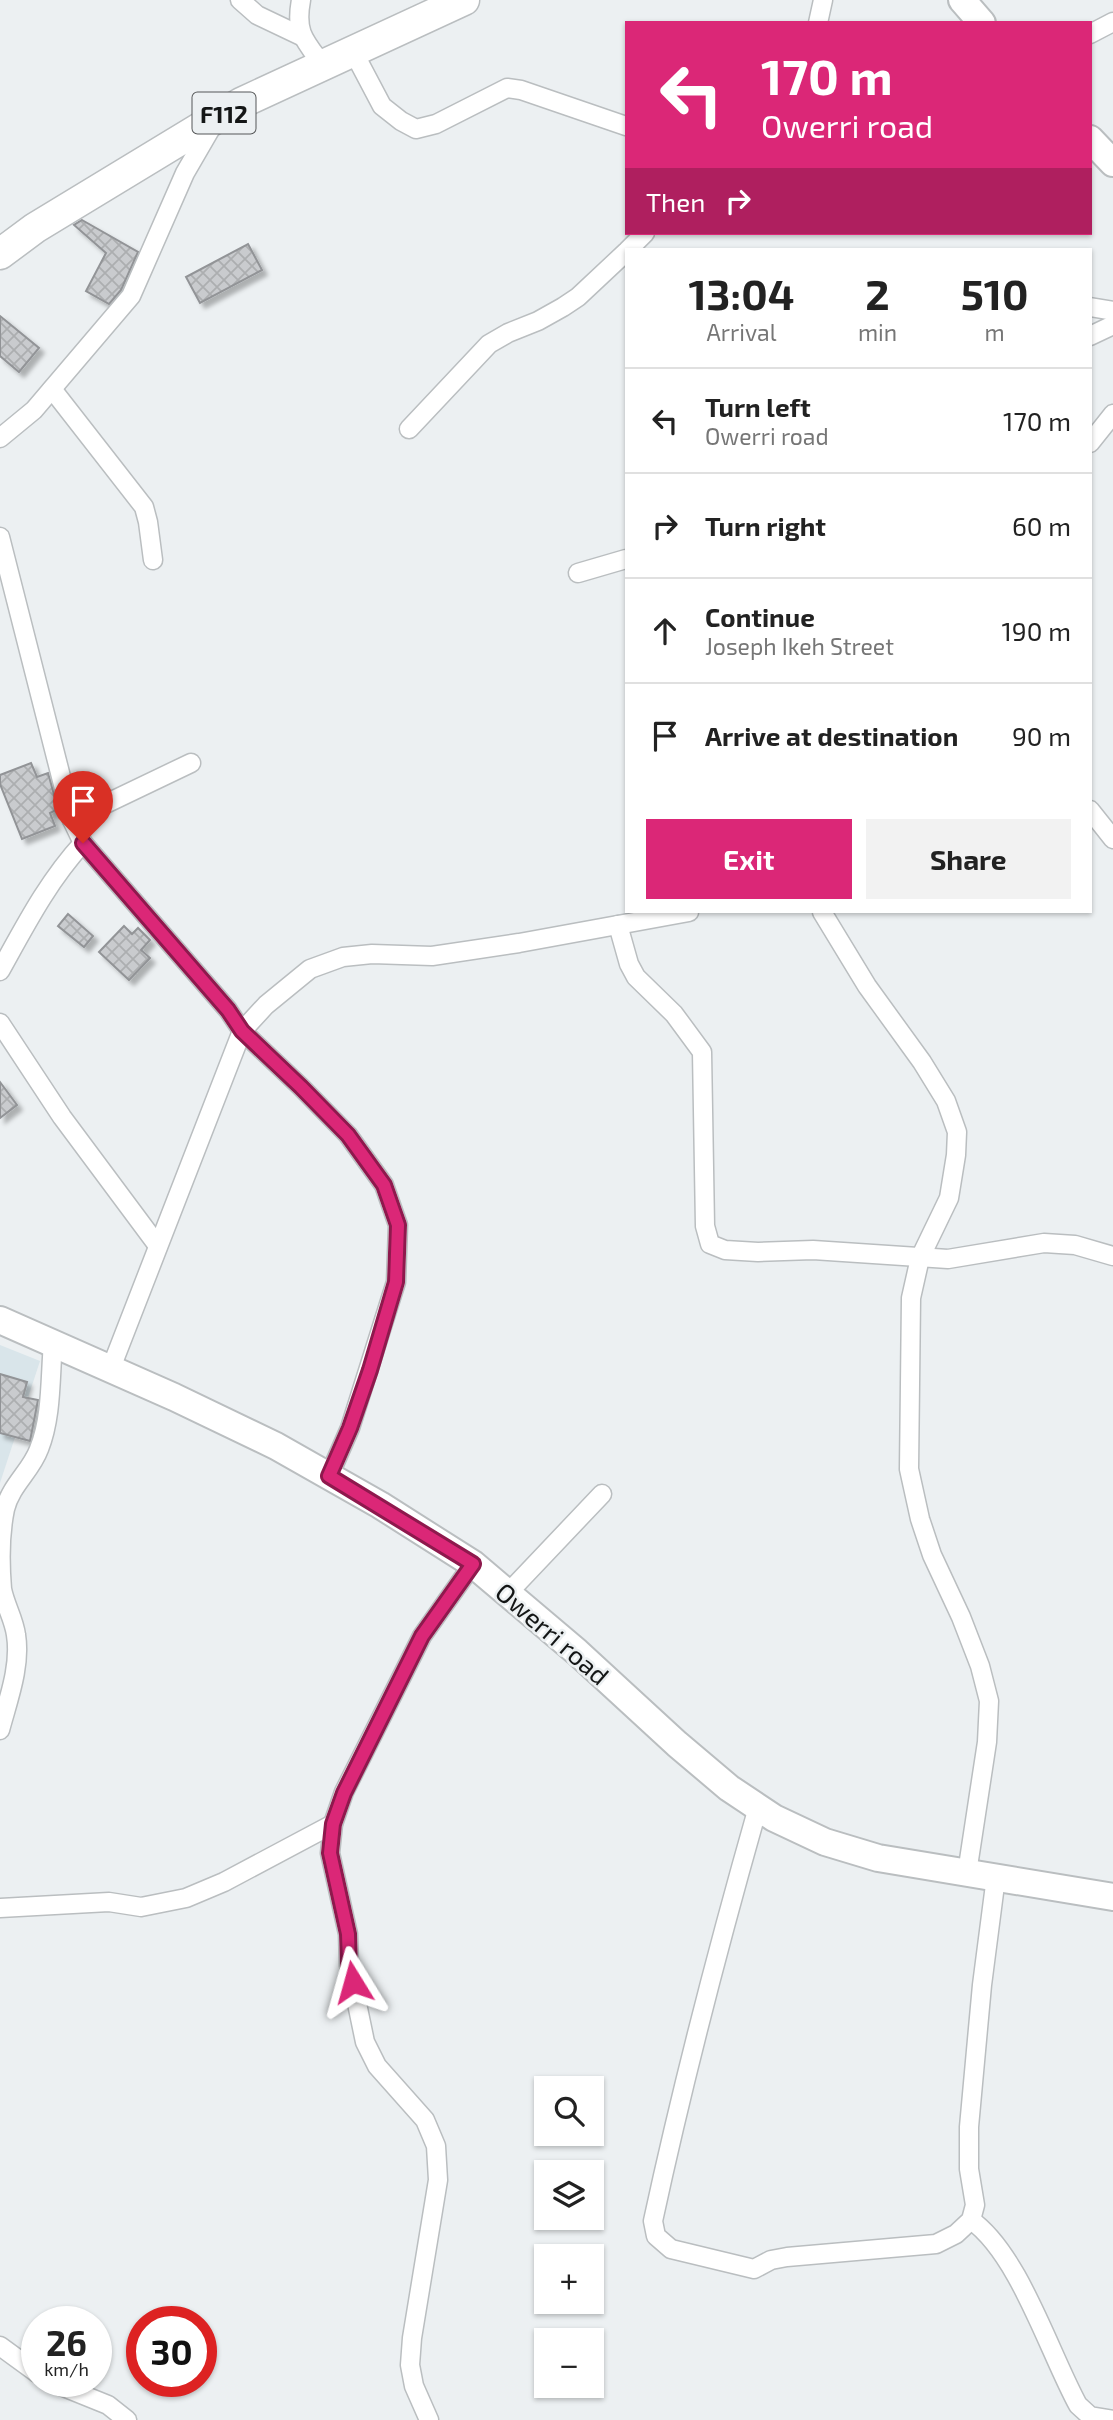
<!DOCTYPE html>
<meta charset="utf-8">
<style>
body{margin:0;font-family:"Exo 2",sans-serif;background:#f2f2f2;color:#222;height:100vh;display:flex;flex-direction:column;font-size:26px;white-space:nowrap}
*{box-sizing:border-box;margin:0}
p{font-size:23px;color:#767676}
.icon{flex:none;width:38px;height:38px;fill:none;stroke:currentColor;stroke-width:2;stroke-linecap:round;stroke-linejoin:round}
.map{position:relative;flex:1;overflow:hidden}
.details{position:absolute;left:625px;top:248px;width:467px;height:665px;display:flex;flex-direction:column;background:#fff;border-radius:0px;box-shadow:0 2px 5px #0004}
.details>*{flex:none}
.top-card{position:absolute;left:625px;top:21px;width:467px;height:214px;border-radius:0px;box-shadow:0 2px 5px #0004;background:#db2777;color:#fff;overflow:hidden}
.buttons{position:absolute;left:534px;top:2076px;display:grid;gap:14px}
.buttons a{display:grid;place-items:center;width:70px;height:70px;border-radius:0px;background:#fff;box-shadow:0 2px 5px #0004;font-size:35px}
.speed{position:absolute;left:21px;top:2306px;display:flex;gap:14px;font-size:35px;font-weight:700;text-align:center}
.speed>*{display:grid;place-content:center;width:91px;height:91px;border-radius:50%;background:#fff;box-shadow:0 2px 5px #0004;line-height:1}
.speed small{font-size:18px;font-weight:400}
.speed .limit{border:10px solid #d22;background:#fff;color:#111}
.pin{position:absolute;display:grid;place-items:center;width:60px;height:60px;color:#fff;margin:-72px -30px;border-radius:50% 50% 50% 0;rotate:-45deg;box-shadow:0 0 7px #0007}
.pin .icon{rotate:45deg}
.me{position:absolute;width:77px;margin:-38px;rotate:352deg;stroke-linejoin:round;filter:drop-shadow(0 0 5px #0008)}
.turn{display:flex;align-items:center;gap:24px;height:147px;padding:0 21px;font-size:32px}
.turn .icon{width:91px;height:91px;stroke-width:2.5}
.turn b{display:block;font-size:49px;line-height:60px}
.then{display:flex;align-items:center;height:66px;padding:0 21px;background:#0003;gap:14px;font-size:26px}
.eta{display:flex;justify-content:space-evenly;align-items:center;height:119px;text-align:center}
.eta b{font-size:42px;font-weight:700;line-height:49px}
.primary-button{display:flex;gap:14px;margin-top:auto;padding:14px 21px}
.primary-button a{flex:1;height:80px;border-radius:0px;background:#db2777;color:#fff;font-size:28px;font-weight:700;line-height:80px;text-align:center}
.primary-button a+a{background:#f2f2f2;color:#222}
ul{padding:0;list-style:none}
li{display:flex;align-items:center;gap:21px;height:105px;padding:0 21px;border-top:2px solid #e0e0e0}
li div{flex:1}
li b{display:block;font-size:26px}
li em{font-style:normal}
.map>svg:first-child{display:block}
</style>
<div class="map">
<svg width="1113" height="2420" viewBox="0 0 1113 2420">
<defs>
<pattern id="building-cross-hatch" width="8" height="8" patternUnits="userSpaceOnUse" patternTransform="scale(1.75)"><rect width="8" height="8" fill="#c9cbce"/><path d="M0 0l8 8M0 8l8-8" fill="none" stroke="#acaeb0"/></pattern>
<filter id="shadow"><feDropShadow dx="5" dy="5" stdDeviation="2" flood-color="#0004"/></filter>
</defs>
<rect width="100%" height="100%" fill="#ecf0f2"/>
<polygon fill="#d9e5ea" points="0,1345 40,1361 0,1483"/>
<g fill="url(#building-cross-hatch)" stroke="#929497" stroke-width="2" filter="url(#shadow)">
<polygon points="82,220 138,252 121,290 109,304 86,291 106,253 74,225"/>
<polygon points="248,244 262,270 200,303 186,277"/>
<polygon points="0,316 39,348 19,372 0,356"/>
<polygon points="31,763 37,777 48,773 58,809 50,813 55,826 22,839 0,784 0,775"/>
<polygon points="68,914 93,936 84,947 58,926"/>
<polygon points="124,926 132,934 138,928 150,940 141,950 150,958 129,980 99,952"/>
<polygon points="0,1082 17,1105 0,1118"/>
<polygon points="0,1374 27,1382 23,1397 38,1400 30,1441 0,1433"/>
</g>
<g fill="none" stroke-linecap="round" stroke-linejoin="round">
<g stroke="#babec0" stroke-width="21">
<g id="street">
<polyline points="240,0 257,15 301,36"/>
<path d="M301,0C295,32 304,40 322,64"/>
<polyline points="818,23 823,0"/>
<polyline points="1090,34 1113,22"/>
<polyline points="353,51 382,106 401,121 416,129 436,124 507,88 521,90 626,126"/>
<polyline points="628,250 645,233"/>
<polyline points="1090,307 1113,311"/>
<polyline points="1090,336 1113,325"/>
<polyline points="52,389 144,507 148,522 153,560"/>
<polyline points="409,429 489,344 508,333 538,321 563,307 578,297 626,252"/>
<polyline points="0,438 34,410 131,296 185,173 214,123"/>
<polyline points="1090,443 1113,414"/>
<polyline points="0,537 72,820 83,843 228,1010 242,1031 301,1087 348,1135 384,1185 398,1225 396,1282 350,1428 329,1476"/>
<polyline points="578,573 626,559"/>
<polyline points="1090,810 1113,839"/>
<polyline points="72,820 191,763"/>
<polyline points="822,912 867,986 922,1062 946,1101 957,1132 956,1155 949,1198 920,1258 911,1298 909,1469 920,1519 932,1555 961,1617 980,1666 989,1701 987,1742 967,1873"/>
<polyline points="618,925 629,964 636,977 674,1014 702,1052 705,1226 710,1244 725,1250 758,1252 813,1250 948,1259 1044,1243 1075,1245 1113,1256"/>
<path d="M0,971C25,926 48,881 83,843"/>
<polyline points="0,1023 62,1117 158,1246"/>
<polyline points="111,1368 242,1031 266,1005 310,969 343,957 372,954 432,956 519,943 689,912"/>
<polyline points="508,1593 602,1494"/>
<path d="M0,1730C8,1700 21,1666 16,1635C14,1619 5,1605 2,1589C0,1565 0,1533 5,1509C11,1485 31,1471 39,1449C52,1417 50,1377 53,1343"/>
<path d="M758,1807C719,1944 683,2082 653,2221L656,2236L671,2249L754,2269L771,2260L787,2257L936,2244L956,2234L971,2220L975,2205L969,2169V2127L982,1985L996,1877"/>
<polyline points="0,1908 109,1902 141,1907 186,1898 224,1882 333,1824"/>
<path d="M971,2220C1019,2254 1049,2352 1078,2405L1090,2416L1113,2420"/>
<polyline points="0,2346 37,2373"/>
<polyline points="51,2382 108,2405 127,2420"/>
<polyline points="429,2420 414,2386 410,2365 412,2338 438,2180 436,2146 425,2120 377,2066 365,2042 349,1965 348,1934 330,1853 333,1824 344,1792 422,1636 473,1564"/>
</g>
</g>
<g stroke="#babec0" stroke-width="30">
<g id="secondary">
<polyline points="962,0 982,23"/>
<polyline points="1090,139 1113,163"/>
<polyline points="0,1320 174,1397 276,1446 380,1505 473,1564 577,1652 677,1744 729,1788 774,1818 825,1842 878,1858 1113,1897"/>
</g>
</g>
<g stroke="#babec0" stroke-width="33">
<polyline id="primary" points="0,254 35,228 241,103 464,0"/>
</g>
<use href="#street" stroke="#fff" stroke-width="18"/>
<use href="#secondary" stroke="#fff" stroke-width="26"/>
<use href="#primary" stroke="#fff" stroke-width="30"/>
</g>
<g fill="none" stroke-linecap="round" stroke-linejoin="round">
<g stroke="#8e194d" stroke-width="18">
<polyline id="route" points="83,843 228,1010 242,1031 301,1087 348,1135 384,1185 398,1225 396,1282 370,1370 350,1428 329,1476 473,1564 422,1636 344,1793 333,1824 330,1853 348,1934 349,1965 353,1982"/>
</g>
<use href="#route" stroke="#db2777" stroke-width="12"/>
</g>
<g text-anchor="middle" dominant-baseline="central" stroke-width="5" stroke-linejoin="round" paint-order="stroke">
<rect fill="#ecf0f2" stroke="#555758" stroke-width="2" x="192.5" y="92.5" width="63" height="41" rx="5"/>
<g font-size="24" font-weight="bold" fill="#141616">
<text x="224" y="113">F112</text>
</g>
<g font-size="26" fill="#141616" stroke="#ecf0f2">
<text transform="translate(553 1633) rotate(41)">Owerri road</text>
</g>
</g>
</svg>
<div class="buttons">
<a><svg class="icon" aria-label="search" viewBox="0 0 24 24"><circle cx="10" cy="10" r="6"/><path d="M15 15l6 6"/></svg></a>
<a><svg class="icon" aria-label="layers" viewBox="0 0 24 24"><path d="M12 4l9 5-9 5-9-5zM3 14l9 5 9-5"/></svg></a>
<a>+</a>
<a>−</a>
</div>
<div class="speed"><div>26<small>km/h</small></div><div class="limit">30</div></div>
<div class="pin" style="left:83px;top:843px;background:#d93025"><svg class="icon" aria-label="arrive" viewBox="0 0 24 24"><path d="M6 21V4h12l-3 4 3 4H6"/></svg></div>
<svg class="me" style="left:353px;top:1982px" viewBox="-20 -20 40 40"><path d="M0-17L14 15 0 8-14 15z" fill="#db2777" stroke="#fff" stroke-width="4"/></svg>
<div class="top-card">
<div class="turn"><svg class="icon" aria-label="left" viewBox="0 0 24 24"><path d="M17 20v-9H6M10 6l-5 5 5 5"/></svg><div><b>170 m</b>Owerri road</div></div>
<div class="then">Then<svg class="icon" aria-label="right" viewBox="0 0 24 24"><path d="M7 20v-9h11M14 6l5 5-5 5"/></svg></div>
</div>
<section class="details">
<div class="eta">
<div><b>13:04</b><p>Arrival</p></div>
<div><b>2</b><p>min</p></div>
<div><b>510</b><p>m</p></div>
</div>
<ul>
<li><svg class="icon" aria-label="left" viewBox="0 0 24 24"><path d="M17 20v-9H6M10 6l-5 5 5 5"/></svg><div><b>Turn left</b><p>Owerri road</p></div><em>170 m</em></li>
<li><svg class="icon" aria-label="right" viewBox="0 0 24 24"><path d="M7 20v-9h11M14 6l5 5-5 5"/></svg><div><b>Turn right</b></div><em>60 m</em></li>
<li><svg class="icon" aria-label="ahead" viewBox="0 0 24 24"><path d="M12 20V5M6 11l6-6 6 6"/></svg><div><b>Continue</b><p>Joseph Ikeh Street</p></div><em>190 m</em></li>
<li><svg class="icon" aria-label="arrive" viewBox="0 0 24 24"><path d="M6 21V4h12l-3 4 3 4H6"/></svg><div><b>Arrive at destination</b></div><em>90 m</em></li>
</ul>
<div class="primary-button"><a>Exit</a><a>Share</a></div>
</section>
</div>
